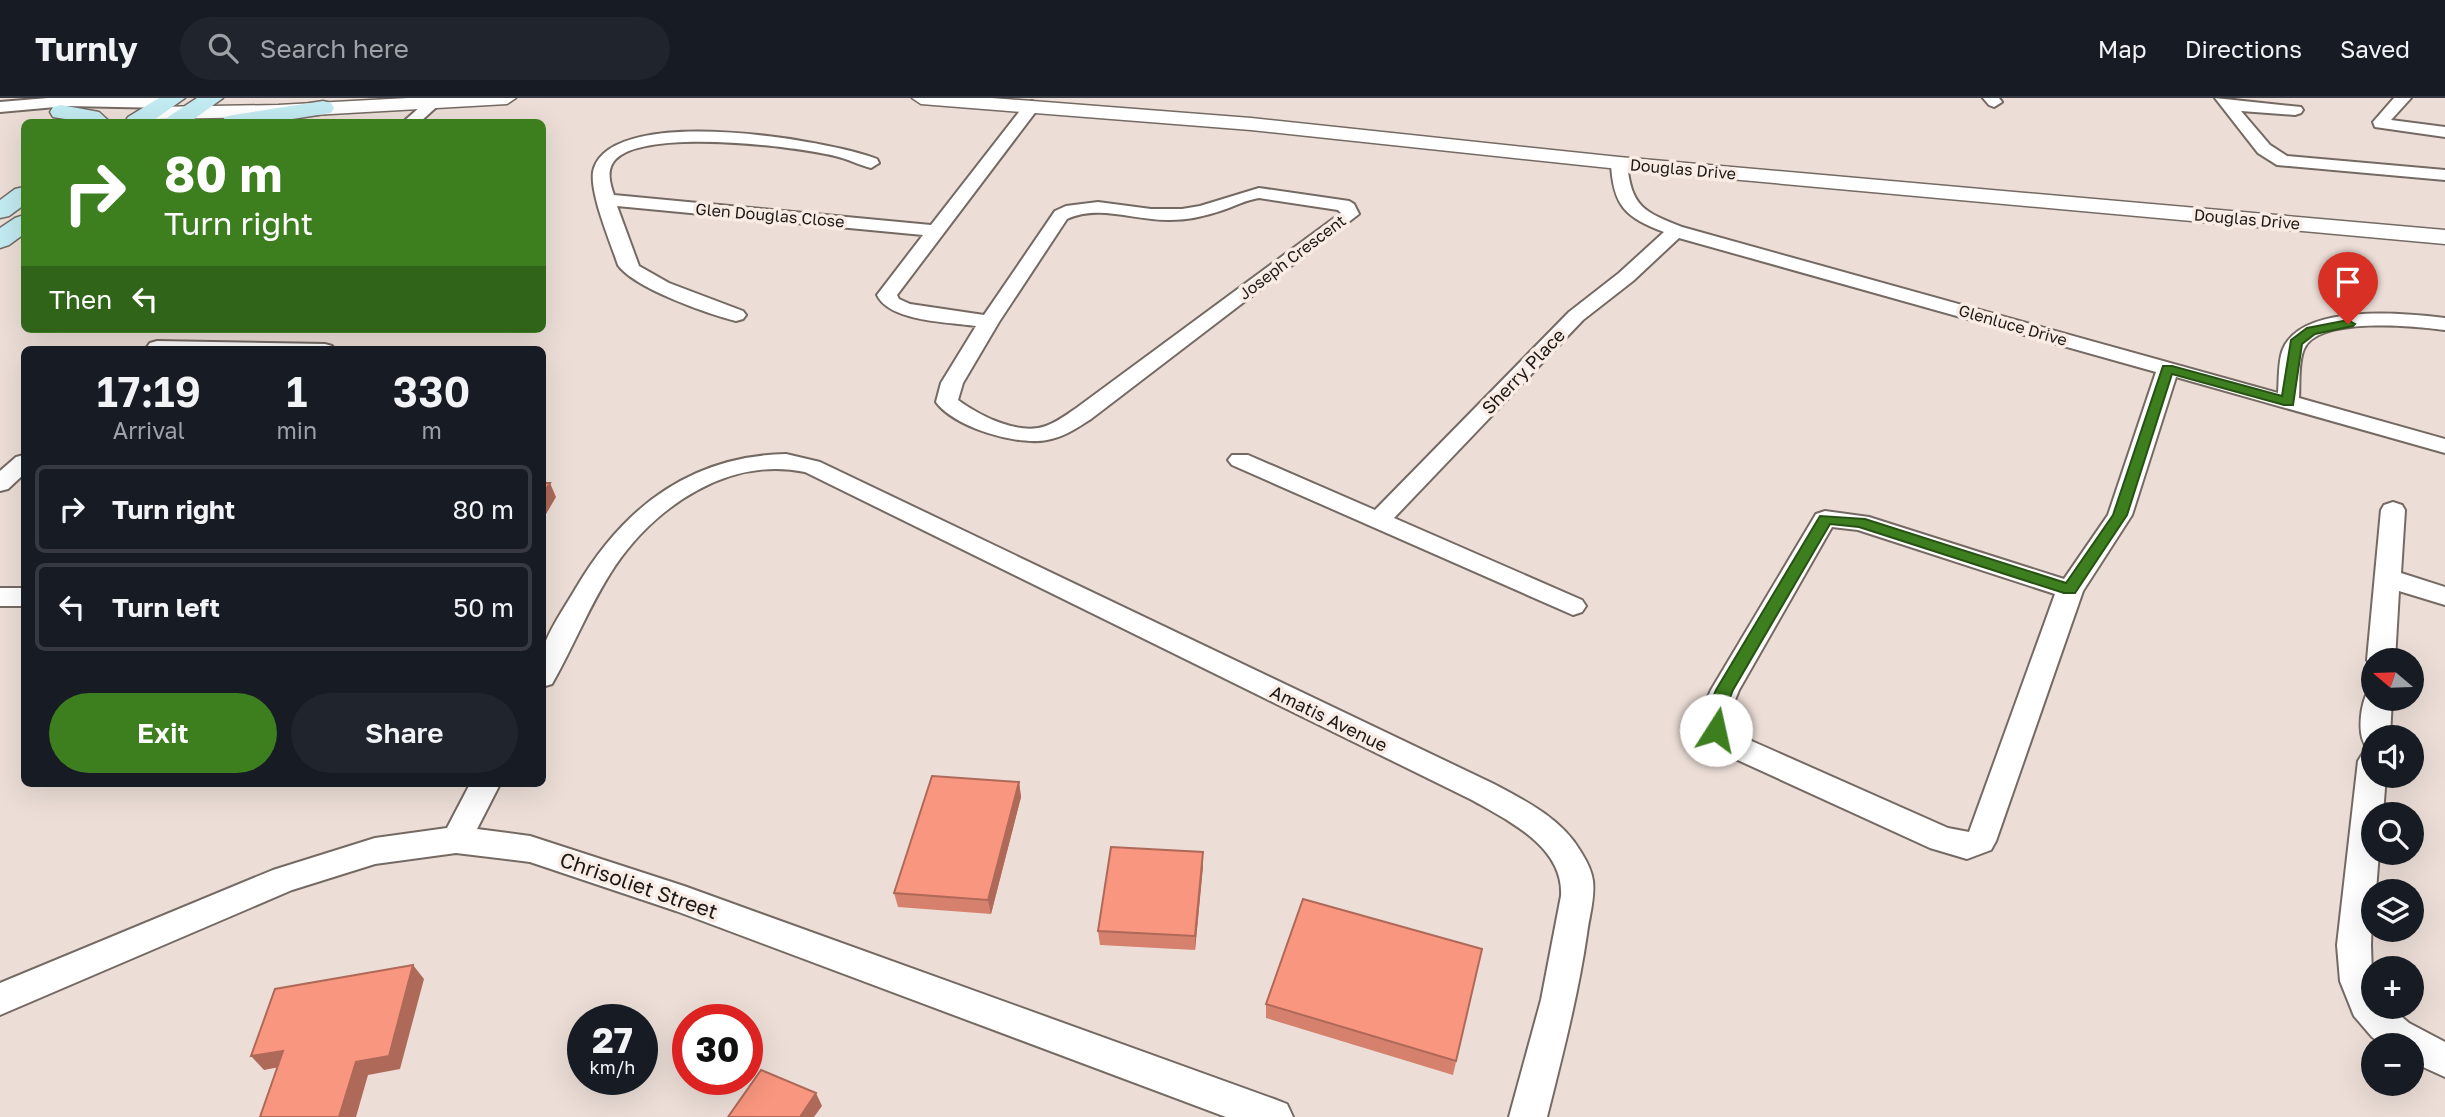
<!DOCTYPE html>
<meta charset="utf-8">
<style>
body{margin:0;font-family:"Golos Text",sans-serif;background:#20242c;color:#f1f3f6;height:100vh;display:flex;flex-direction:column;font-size:26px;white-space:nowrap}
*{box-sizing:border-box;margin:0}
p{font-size:23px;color:#9ea1a6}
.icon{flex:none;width:38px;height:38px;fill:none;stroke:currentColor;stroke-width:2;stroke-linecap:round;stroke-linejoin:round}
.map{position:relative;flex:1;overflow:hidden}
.side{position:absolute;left:21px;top:248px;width:525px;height:441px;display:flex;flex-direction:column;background:#171b24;border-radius:10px;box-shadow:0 7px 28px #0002}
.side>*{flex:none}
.banner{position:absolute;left:21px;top:21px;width:525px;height:214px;border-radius:10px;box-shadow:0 7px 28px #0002;background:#3d7e1f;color:#fff;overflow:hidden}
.needle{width:46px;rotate:289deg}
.controls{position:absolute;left:2361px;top:550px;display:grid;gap:14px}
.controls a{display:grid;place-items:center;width:63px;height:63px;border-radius:50%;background:#171b24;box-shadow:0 7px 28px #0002;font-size:35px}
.speed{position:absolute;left:567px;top:906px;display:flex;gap:14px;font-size:35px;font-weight:700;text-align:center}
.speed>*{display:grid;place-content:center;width:91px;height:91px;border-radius:50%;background:#171b24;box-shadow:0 7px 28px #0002;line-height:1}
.speed small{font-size:18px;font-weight:400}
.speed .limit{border:10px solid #d22;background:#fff;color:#111}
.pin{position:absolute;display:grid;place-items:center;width:60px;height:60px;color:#fff;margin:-72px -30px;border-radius:50% 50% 50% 0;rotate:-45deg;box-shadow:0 0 7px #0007}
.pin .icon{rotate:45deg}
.me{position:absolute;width:77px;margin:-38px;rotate:10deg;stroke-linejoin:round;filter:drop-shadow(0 0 5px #0008)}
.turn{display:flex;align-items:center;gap:24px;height:147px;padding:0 28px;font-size:32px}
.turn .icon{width:91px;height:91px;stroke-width:2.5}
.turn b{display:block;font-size:49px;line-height:60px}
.then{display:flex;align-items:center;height:66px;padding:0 28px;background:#0003;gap:14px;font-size:26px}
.eta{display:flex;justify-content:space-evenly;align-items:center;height:119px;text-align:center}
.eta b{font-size:42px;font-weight:600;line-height:49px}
.action{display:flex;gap:14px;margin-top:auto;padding:14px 28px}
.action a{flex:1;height:80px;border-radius:42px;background:#3d7e1f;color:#fff;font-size:28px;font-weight:600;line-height:80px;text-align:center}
.action a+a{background:#20242c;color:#f1f3f6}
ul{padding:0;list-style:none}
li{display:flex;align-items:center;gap:21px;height:88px;margin:0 14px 10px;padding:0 14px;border:4px solid #363941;border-radius:10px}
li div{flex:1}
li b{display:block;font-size:26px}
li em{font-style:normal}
header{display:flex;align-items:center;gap:42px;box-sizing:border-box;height:98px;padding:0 35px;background:#171b24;border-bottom:2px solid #363941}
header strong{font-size:33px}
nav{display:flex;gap:38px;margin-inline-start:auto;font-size:24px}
.search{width:490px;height:63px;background:#20242c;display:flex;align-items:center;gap:18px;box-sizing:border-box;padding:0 24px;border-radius:38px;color:#9ea1a6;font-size:26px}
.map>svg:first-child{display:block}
</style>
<header>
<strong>Turnly</strong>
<div class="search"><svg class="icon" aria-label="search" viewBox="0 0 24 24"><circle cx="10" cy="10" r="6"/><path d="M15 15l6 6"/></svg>Search here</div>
<nav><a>Map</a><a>Directions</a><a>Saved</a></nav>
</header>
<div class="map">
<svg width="2445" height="1019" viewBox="0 0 2445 1019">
<rect width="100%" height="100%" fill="#ecded7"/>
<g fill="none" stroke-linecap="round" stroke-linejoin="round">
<g stroke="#756a63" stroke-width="4">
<g id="minor">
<polygon points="48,0 167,0 175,5 167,10 67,8 0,14 0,4"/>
<polygon points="1983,0 1999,0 2002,4 1994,9 1989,7"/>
<polygon points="2215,0 2301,9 2303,12 2301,15 2295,17 2241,13 2270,47 2287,58 2445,72 2445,82 2277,67 2258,55"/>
<polygon points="2394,0 2411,0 2391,22 2445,29 2445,39 2375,29 2373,24"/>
<polygon points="429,1 439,1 442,4 420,24 403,24"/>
<path d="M1032,3L1040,8L897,197L899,201L910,206L984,217L1055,113L1066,108L1098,104L1151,111H1182L1200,108L1259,90L1349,103L1354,106L1359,116L1091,321C1077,330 1064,339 1047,342C1017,348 954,329 936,304L941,285L976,228C949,224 890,224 877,197L923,137L617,108L639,168L669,185L743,213L746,217L743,221L736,223C708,216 634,190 618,167C611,145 587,90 594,70C616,6 829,42 877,61L879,65L871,70C859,67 848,61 835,58C795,48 644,30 615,62C606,72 610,86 614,97L931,127L1026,5ZM1259,100L1338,112L1341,115L1075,311C1066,317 1057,324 1046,328C1019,338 980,318 958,302L963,285L999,224L1067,121C1100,106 1135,123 1170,122C1188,122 1206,118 1223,112C1235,108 1246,102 1259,100Z"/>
<path d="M1619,60L1627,65C1631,109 1644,114 1682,129L2278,295C2279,282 2278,263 2283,251C2302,205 2405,215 2445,220V232C2416,228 2318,218 2304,251C2298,264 2300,286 2299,300L2445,341V355L2176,279L2132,417L2083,493L1996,743L1991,752L1967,761L1930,750L1718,653C1696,629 1698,620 1711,592L1816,416L1825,413L1869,419L2064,481L2108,417L2156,274L1679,140L1633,183L1583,222L1394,420L1582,502L1586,508L1582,514L1573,517L1232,367L1228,362L1232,357H1248L1375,412L1569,214L1619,175L1664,134C1625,119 1613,108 1611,65ZM1832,429L1858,432L2055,496L1969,734L1948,730L1738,637C1724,622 1732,610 1739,592Z"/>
<polygon points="157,243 325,246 332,248 335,252 149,252 147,249 150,245"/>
<path d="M786,356L820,364L1494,686C1526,703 1562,721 1581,754C1586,762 1592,773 1593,783C1595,801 1589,819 1587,836C1578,898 1562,959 1547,1019H1509L1541,902L1561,798C1564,749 1509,723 1472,702L805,374C729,358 656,408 615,468C590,505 574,548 552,586L542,589C542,578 540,562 543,551C549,531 565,509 576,490C623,410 690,358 786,356Z"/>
<polygon points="24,357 24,376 8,391 0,393 0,373 16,359"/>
<polygon points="2393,404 2402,407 2405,412 2401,475 2445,489 2445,507 2399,493 2395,562 2373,562 2373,569 2367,562 2381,412 2384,407"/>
<rect x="0" y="490" width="24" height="18"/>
<path d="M2373,591V600H2392L2390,639H2373V649L2365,647C2357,633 2361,606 2368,593Z"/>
<polygon points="2373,652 2373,677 2386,677 2383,716 2373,716 2373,754 2379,754 2376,793 2373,793 2371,847 2373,908 2389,908 2409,925 2445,944 2445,979 2412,964 2412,947 2383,947 2372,939 2354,918 2340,883 2337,847 2358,663 2363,655"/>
<polygon points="470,686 500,686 477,731 530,738 684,788 1274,1001 1287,1006 1293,1019 1226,1019 676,813 530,764 456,755 375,766 292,792 0,917 0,885 273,772 375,740 447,730"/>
</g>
</g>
<g stroke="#756a63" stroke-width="3">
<g id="tertiary">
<polygon points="408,0 516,0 507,6 278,19 152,21 143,15 152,9 278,7"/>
<polygon points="912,0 992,0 1251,20 1619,59 2445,132 2445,146 1619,71 1251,32 921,6"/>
</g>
</g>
<g stroke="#756a63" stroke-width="3">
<g id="secondary">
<polygon points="159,0 185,0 151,24 125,24 128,19"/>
<polygon points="197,0 223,0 190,24 165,24 168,19"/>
<polygon points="323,3 331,5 334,10 331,15 273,24 222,24 225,19 233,17"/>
<polygon points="61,7 99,14 110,24 84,24 53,19 50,14 53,9"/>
<polygon points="24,89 24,107 9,118 0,120 0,102 15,91"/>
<polygon points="24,117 24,136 9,147 0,150 0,130 15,120"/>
</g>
</g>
<use href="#minor" fill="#fff" fill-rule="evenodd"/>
<use href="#tertiary" fill="#fff" fill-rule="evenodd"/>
<use href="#secondary" fill="#c2eaf1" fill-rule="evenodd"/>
</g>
<g fill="#d6816d">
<polygon points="1019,684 1021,699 991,816 898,809 894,795"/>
<polygon points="1203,768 1195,852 1100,847 1098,833"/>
<polygon points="1482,851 1453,977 1266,920 1266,906"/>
</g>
<g fill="#ae6959">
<polygon points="550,385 556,399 542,423 542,397"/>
<polygon points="1019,684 1021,699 991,816 988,802"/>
<polygon points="1203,754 1203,768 1195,852 1195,838"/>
<polygon points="413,867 424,881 400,971 368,977 356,1019 339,1019 356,964"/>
<polygon points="283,953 295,966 264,972 251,958"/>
<polygon points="816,995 822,1008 814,1019 800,1019"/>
</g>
<g fill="#f9967f" stroke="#ae6959" stroke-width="2">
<polygon points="542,385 550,385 542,397"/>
<polygon points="932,678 1019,684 988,802 894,795"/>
<polygon points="1111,749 1203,754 1195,838 1098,833"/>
<polygon points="1303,801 1482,851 1456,963 1266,906"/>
<polygon points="413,867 389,958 356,964 339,1019 260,1019 283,953 251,958 275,891"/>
<polygon points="761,972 816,995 800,1019 728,1019"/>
</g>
<polygon fill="#3d7e1f" stroke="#285214" stroke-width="2" points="2348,222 2355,226 2353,228 2315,236 2302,246 2293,307 2284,307 2172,276 2127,417 2075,495 2064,495 1859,429 1830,426 1733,592 1724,615 1725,632 1722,637 1710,637 1707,615 1716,592 1820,418 1865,421 2066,485 2113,417 2163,268 2172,268 2282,298 2291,242 2307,230"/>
<g text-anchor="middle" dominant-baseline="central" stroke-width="7" stroke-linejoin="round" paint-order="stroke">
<g font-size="16" fill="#1d1916" stroke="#f9ece4">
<text transform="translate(1683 71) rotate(5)">Douglas Drive</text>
<text transform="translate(770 117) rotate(5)">Glen Douglas Close</text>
<text transform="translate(2247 121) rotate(5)">Douglas Drive</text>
<text transform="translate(1292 159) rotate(-37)">Joseph Crescent</text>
<text transform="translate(2013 227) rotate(16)">Glenluce Drive</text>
</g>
<g font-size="18" fill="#1d1916" stroke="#f9ece4">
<text transform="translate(1523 273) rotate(-46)">Sherry Place</text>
<text transform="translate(1329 620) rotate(26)">Amatis Avenue</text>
</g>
<g font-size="21" fill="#1d1916" stroke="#f9ece4">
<text transform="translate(639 787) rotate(19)">Chrisoliet Street</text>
</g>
</g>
</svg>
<div class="controls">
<a><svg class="needle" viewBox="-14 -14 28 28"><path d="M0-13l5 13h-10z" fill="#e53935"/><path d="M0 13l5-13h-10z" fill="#9ea1a6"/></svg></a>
<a><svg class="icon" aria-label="sound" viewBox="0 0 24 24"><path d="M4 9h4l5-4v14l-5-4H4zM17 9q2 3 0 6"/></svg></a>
<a><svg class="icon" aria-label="search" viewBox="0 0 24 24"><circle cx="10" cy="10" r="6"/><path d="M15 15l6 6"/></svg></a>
<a><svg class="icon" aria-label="layers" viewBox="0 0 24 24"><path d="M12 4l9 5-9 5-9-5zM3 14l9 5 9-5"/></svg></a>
<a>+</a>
<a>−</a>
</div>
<div class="speed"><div>27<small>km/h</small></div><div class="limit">30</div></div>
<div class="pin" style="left:2348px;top:226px;background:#d93025"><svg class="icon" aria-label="arrive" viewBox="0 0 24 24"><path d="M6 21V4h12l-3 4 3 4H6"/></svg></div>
<svg class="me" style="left:1716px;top:632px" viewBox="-20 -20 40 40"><circle r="19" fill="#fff"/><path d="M0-13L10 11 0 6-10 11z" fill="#3d7e1f"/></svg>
<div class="banner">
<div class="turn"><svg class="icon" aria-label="right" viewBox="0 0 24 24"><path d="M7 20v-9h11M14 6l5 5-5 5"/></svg><div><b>80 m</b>Turn right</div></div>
<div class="then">Then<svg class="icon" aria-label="left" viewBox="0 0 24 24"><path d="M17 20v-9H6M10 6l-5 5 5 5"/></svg></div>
</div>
<section class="side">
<div class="eta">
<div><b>17:19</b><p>Arrival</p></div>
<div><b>1</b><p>min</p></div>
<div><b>330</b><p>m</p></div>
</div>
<ul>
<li><svg class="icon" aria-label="right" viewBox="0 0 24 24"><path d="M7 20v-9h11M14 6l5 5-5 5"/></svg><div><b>Turn right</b></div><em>80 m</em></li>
<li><svg class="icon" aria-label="left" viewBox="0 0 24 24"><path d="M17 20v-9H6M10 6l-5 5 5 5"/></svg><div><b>Turn left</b></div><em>50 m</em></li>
</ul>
<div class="action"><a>Exit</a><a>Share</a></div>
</section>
</div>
